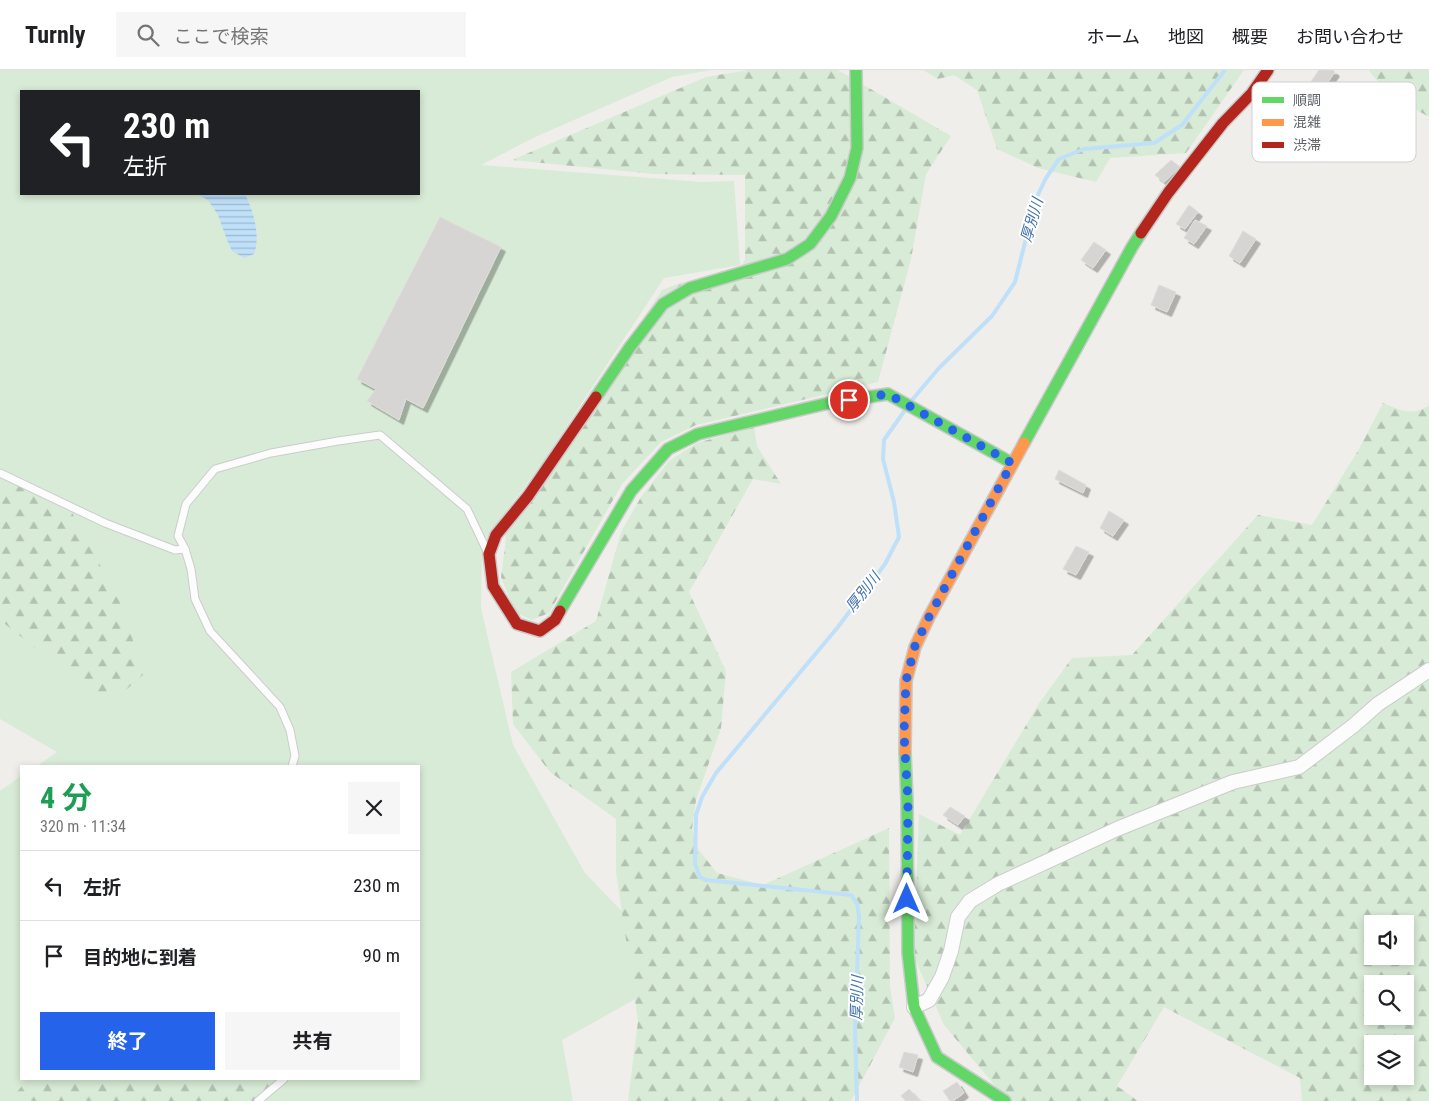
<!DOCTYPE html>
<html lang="ja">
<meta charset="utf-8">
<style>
body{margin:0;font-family:"Roboto Condensed","Noto Sans JP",sans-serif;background:#f6f6f6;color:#202124;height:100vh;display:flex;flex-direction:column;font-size:19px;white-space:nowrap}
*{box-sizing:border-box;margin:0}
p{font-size:16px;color:#757577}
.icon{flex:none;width:28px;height:28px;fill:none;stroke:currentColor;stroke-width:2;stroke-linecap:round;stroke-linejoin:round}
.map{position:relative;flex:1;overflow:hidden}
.drawer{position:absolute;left:20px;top:695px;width:400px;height:315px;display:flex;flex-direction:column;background:#fff;border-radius:0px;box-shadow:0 2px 8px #0003}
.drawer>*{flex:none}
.guide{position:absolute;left:20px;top:20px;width:400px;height:105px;border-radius:0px;box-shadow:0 2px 8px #0003;background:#202124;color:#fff;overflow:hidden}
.controls{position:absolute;left:1364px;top:845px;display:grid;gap:10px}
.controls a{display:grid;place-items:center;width:50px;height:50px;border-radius:0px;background:#fff;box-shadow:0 2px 8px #0003;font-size:25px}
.pin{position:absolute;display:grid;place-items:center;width:42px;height:42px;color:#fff;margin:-21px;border:2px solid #fff;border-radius:50%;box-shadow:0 1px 5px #0007}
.me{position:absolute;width:55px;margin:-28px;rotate:0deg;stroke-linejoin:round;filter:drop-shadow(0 0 4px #0008)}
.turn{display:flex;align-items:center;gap:18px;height:105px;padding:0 20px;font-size:22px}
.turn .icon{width:65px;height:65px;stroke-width:2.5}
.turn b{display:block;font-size:35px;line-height:42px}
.round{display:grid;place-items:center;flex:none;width:52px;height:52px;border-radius:0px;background:#f6f6f6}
.summary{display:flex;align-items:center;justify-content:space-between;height:85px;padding:0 20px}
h1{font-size:30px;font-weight:700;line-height:38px;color:#1e9e55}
.cta{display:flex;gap:10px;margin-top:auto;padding:10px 20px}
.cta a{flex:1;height:58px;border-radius:0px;background:#2563eb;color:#fff;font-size:20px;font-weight:700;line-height:58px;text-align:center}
.cta a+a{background:#f6f6f6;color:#202124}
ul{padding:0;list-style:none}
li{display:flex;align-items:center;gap:15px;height:70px;padding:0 20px;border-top:1px solid #e0e0e0}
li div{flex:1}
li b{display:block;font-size:19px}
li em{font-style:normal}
header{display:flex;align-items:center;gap:30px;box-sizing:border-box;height:70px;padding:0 25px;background:#fff;border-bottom:1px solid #e0e0e0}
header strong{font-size:24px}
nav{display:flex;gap:28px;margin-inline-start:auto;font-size:18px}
.search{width:350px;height:45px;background:#f6f6f6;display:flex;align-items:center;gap:12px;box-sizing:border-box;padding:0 18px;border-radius:0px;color:#757577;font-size:19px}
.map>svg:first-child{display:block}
</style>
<header>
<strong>Turnly</strong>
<div class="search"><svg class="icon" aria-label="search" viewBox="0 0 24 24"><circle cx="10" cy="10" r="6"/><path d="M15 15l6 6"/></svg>ここで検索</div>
<nav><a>ホーム</a><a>地図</a><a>概要</a><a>お問い合わせ</a></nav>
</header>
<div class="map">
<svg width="1429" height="1031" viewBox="0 0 1429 1031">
<defs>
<pattern id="forest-firs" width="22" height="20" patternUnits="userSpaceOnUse" patternTransform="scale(1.25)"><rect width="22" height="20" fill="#d8ebd6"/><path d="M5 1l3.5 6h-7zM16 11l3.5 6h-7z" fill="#b2c2b1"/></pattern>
<pattern id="water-rules" width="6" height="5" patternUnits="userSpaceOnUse" patternTransform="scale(1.25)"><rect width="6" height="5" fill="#bfe0f9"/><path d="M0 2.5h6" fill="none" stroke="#9eb9cd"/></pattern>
<filter id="shadow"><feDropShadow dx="4.5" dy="4.5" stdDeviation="0" flood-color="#0004"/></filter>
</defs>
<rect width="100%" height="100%" fill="#efeeea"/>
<path fill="#d8ebd6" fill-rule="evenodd" d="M0,0H711L672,7L533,68L481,95L702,112L734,111L740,195L664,208L543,392L482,474L481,538L513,675L585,803L635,855L641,926L562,970L573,1031H0V721L21,706V1009H419V696H37L57,682L0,649ZM21,21H419V124H21Z"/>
<g fill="url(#forest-firs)" fill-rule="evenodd">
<polygon points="748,0 838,0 951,66 926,104 911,189 878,312 696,355 661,372 622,414 549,543 532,550 515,542 501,507 506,469 504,460 662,220 683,212 733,212 745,190 745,105 654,104 512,90 706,7"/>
<polygon points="923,0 1244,0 1186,83 1110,88 1096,112 1038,98 997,79 977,20 954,5 938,9"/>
<path d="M1369,0H1429V47C1409,36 1380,19 1369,0Z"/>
<path d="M1383,333C1399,340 1413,347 1429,335V1031H1302L1300,1008L1164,937L1117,1016L1138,1031H1008L944,955L914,887L919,744L960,765L1040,632L1072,588L1132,585L1258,445L1312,455L1359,379ZM1372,854H1405V886H1372ZM1372,914H1405V946H1372ZM1372,974H1405V1006H1372Z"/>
<polygon points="754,357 757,376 781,414 753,409 689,522 726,601 721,658 696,730 692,759 698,779 717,803 763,815 889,758 890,917 895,948 851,1031 628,1031 638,951 616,802 616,749 550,702 513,654 511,602 596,551 621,462 641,427 669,391 697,373"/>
<polygon points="0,395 69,437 124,540 143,605 126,620 94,625 0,550"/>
<polygon points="28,1009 294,1009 274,1031 9,1031"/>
</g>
<path fill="url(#water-rules)" d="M197,124H245C253,140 261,166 254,184L244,188L232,181L227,170L218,145L208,130Z"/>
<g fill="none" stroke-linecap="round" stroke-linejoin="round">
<g stroke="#bfe0f9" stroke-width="4">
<polyline points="912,330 939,298 992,246 1015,212 1036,129 1046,108 1059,89 1084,79 1154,73 1182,55 1225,0"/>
<polyline points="857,1031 855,960 859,846 857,833 851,825 706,810 700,807 695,794 696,745 702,727 716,703 838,557 885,494 899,467 894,432 883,389 884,370 905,340"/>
</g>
</g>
<g fill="#d6d5d3" stroke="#deddd9" filter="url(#shadow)">
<polygon points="1319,0 1333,0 1335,2 1320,23 1308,16"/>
<polygon points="1171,90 1180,97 1164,112 1155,105"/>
<polygon points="1189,135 1198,142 1185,159 1176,154"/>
<polygon points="440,147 501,177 423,338 406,329 399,350 367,331 376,319 357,309"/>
<polygon points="1195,150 1207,156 1194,174 1184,168"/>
<polygon points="1243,161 1256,169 1240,193 1229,186"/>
<polygon points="1094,172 1106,180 1093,198 1081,190"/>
<polygon points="1159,215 1176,222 1167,242 1151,235"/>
<polygon points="1059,400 1086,415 1083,423 1055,409"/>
<polygon points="1109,441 1124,450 1113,466 1100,458"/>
<polygon points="1076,476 1089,482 1076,505 1063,499"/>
<polygon points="950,737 965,746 958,755 943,745"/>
<polygon points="904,982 918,985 913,1002 899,997"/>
<polygon points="957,1012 964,1023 953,1031 950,1031 943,1021"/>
<polygon points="909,1019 920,1031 906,1031 901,1026"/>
</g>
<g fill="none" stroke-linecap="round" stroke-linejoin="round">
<g stroke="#cbcccc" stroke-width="9">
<g id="lane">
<polyline points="0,403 105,453 175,480 185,479"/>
<polyline points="292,696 295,686 290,660 280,637 210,561 195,529 191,499 185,479 178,466 186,434 215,399 271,383 338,371 380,365 467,439 487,481"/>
<polyline points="258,1031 284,1009"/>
</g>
</g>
<g stroke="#cbcccc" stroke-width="16">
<polyline id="street" points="914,937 929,930 942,907 951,881 958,847 970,831 998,814 1117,759 1233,712 1299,697 1353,656 1378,634 1429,600"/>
</g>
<g stroke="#cacacb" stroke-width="14">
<g id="fast">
<polyline points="596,327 630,277 663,234 690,218 787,189 810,174 831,146 850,108 857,78 856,0"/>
<polyline points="1024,373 1132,177 1141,163"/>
<polyline points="560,541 631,421 668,379 698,364 829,333 888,324 1012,393"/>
<polyline points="905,682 907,731 908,883 914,937 937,987 1005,1031"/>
</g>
</g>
<g stroke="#cacacb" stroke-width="14">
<polyline id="slow" points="905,682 906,611 915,577 929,547 1024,373"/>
</g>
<g stroke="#cacacb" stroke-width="14">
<g id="jam">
<polyline points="1141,163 1168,123 1223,53 1252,23 1268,0"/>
<polyline points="560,541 555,550 540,561 517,554 493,516 489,484 496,465 528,426 596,327"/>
</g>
</g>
<use href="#lane" stroke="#fdfcfc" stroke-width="7"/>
<use href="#street" stroke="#fdfcfc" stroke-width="14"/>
<use href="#fast" stroke="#63d668" stroke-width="11"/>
<use href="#slow" stroke="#ff974d" stroke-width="11"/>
<use href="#jam" stroke="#b3261e" stroke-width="11"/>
</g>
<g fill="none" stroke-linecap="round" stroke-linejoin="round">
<polyline stroke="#2563eb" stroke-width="9" stroke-dasharray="0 16.2" points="849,330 888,324 1012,393 929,547 915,576 906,611 904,664 908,731 907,829"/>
</g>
<g text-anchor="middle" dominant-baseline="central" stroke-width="4" stroke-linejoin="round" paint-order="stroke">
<g font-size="15" font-style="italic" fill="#4174aa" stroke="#fff">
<text transform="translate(1032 150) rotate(-74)">厚別川</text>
<text transform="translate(863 522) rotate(-51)">厚別川</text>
<text transform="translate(857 928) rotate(-88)">厚別川</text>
</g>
</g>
<rect x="1252" y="12" width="164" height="80" rx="8" fill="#fff" stroke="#cfd0d2" stroke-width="1"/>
<rect x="1262" y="27" width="22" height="6" fill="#63d668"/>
<rect x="1262" y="49" width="22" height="7" fill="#ff974d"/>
<rect x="1262" y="72" width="22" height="6" fill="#b3261e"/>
<g font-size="14" fill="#5f6368">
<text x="1293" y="35">順調</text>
<text x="1293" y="57">混雑</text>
<text x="1293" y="80">渋滞</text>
</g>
</svg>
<div class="controls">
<a><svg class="icon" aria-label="sound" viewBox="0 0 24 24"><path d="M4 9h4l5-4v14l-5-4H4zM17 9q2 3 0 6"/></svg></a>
<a><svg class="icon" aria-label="search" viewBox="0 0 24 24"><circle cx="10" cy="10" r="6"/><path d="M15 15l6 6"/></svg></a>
<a><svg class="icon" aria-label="layers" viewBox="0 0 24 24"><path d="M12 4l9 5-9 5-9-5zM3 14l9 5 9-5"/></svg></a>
</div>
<div class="pin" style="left:849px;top:330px;background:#d93025"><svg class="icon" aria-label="arrive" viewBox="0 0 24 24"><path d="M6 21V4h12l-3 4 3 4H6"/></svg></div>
<svg class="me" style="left:907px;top:829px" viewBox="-20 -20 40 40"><path d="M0-17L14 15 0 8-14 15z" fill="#2563eb" stroke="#fff" stroke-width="4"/></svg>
<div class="guide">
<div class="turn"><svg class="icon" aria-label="left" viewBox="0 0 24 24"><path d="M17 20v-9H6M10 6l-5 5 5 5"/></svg><div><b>230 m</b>左折</div></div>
</div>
<section class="drawer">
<div class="summary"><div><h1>4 分</h1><p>320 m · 11:34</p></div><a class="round"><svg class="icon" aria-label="close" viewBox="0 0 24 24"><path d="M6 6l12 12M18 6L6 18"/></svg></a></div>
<ul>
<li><svg class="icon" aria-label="left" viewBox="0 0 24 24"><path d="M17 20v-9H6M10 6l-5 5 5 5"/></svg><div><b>左折</b></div><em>230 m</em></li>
<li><svg class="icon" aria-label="arrive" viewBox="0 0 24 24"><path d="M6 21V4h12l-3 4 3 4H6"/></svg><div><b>目的地に到着</b></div><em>90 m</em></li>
</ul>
<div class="cta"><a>終了</a><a>共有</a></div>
</section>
</div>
